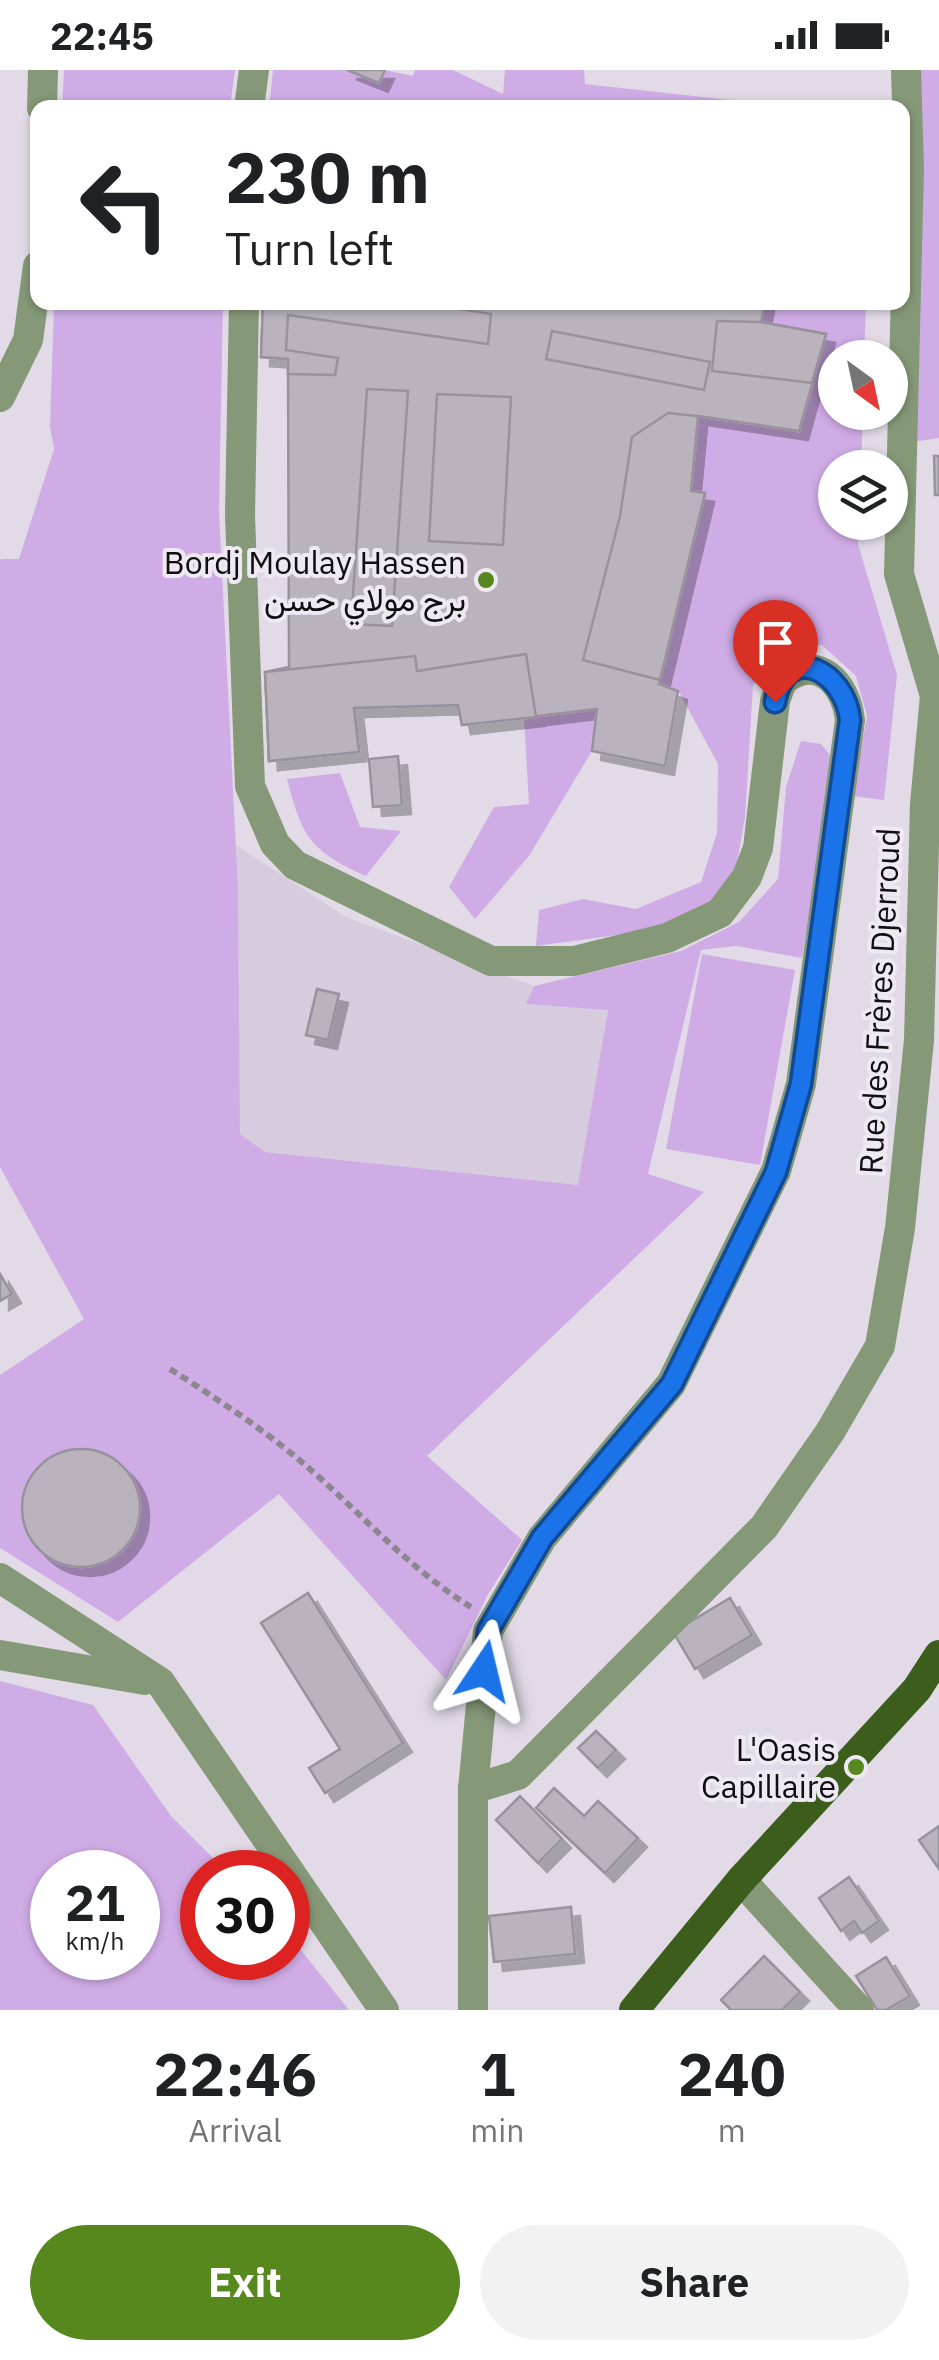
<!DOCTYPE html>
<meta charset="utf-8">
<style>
body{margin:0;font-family:"IBM Plex Sans",Vazirmatn,sans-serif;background:#f2f2f2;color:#202124;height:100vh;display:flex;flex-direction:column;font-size:38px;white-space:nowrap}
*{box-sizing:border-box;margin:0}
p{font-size:32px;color:#757577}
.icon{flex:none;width:55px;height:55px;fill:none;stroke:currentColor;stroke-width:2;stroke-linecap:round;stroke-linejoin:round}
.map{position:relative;height:1940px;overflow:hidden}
.details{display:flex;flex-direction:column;background:#fff;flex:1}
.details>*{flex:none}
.guide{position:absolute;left:30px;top:30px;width:880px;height:210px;border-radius:20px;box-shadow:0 2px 8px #0004;background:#fff;color:#202124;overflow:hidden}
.needle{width:65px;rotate:147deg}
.buttons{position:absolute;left:818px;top:270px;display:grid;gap:20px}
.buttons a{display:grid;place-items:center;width:90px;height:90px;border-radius:50%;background:#fff;box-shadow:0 2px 8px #0004;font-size:50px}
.speed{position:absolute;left:30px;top:1780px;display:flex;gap:20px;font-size:50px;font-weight:700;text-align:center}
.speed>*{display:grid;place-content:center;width:130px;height:130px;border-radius:50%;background:#fff;box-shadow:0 2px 8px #0004;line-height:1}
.speed small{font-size:25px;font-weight:400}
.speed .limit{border:15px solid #d22;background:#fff;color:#111}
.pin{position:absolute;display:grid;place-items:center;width:85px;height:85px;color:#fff;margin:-102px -42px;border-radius:50% 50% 50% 0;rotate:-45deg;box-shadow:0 0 10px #0007}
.pin .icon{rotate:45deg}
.me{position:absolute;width:110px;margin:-55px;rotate:10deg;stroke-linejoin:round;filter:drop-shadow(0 0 8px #0008)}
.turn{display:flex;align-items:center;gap:35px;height:210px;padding:0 30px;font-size:45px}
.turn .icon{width:130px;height:130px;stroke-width:2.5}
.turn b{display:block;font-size:70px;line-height:85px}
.eta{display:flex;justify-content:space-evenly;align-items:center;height:170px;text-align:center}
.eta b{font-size:60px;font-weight:700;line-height:70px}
.cta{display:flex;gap:20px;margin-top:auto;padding:20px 30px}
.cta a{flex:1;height:115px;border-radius:60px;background:#56881d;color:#fff;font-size:40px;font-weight:700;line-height:115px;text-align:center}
.cta a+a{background:#f2f2f2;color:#202124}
.status{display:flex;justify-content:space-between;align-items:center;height:70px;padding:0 50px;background:#fff;direction:ltr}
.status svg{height:28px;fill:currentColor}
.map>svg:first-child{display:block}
</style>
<div class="status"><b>22:45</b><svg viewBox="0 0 49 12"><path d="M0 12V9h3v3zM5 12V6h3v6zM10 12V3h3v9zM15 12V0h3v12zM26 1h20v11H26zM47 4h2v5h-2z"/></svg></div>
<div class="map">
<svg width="939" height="1940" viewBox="0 0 939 1940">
<defs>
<filter id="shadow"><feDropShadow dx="9" dy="9" stdDeviation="0" flood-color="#0004"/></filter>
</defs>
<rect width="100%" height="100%" fill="#e2dbe7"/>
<polygon fill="#d7ccde" points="236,775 346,847 534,916 527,934 608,939 579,1115 265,1082 240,1064"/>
<g fill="#d0ace7" fill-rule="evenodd">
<polygon points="64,0 235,0 230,37 62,38"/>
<polygon points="273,0 347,0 379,13 385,0 413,6 415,0 453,0 503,24 505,0 584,0 585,14 793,37 269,38"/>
<polygon points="904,0 939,0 939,368 906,373"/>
<polygon points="54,233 223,233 219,441 238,819 240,1064 265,1082 578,1115 608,940 526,934 534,916 681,881 739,852 778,809 786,717 801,671 821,674 835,691 802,888 736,876 701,880 648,1104 704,1122 427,1386 522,1470 487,1526 446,1610 279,1424 118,1552 0,1478 0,1305 84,1249 0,1097 0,492 1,489 19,489 54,379 50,357"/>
<polygon points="765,233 866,233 864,287 835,288 835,342 863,343 861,397 835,398 835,452 859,453 858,474 897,605 884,730 852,726 867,646 856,606 822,575 783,578 753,615 745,748 735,804 704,840 662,859 536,876 539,840 583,829 636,839 701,812 717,763 718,694 679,622 659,614 704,423 691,421 698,346 799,361 826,265 761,252"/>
<polygon points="597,639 592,681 529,786 475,849 449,817 494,737 529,734 524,648"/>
<path d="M340,703L360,757L401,761L366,806C310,781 302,767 287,709Z"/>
<polygon points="702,884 795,900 760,1095 666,1079"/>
<path d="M0,1611L93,1635L171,1746L227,1802H202V1888H288V1864L349,1940H0ZM52,1802H138V1888H52Z"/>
</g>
<g fill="#bab3be" stroke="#98929c" stroke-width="2.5" fill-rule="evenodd" filter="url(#shadow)">
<polygon points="347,0 385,0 379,13"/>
<path d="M263,232H765L761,252L826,264L799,361L698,346L691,421L705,423L659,614L678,621L665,696L592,681L597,639L462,655L458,635L354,638L359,682L269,691L265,602L289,597L288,289L261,287ZM503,606L505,621L485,624L483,610Z"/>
<polygon points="263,232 418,232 491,244 488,274 288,245 286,280 338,288 335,305 288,304 288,289 261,287"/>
<polygon points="717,251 761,252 826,264 812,313 712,301"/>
<polygon points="552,261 710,292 704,320 546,289"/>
<polygon points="367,319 408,321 392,556 351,554"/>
<polygon points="437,324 511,327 503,475 429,471"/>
<polygon points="668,343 698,346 691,421 705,423 660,610 583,590 620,446 632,367"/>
<polygon points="934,386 939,386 939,425 935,425"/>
<polygon points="526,584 536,647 462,655 458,635 354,638 359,682 269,691 265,602 415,586 417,601"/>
<polygon points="398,686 402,735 373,737 369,689"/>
<polygon points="317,919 339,924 328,970 306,965"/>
<polygon points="0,1204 12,1224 0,1231"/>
<circle cx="81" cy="1438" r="59"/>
<polygon points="308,1523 403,1673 325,1723 309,1698 340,1679 261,1553"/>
<polygon points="730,1528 752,1565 695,1599 673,1562"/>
<polygon points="596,1661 616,1680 598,1698 578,1678"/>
<polygon points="554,1718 584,1746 598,1731 638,1768 605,1803 536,1738"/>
<polygon points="520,1726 562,1769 538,1793 496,1750"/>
<polygon points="939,1756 939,1799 919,1770"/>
<polygon points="849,1807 879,1851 862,1863 854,1851 841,1861 819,1828"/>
<polygon points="571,1837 575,1884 494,1892 489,1846"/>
<polygon points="764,1886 800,1922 782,1940 731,1940 721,1930"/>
<polygon points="886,1887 910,1926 886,1940 877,1940 856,1906"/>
</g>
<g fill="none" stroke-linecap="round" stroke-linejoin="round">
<path stroke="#8c878f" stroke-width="6" stroke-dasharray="8 5" stroke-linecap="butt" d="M170,1299C222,1332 274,1366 320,1408C370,1453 413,1501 471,1537"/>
<g stroke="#859877" stroke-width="30">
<polyline points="42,38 43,0"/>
<polyline points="249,38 254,0"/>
<path d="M244,232L240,445L250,716L275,774L295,795L491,891H574L667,868L720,843L747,807L758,778L775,631L782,611C817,582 846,613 850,650L801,1014L776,1101L671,1314L542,1468L488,1561L473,1719"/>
<polyline points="0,327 28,270 38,196"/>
<polyline points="0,1508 160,1612 384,1940"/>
<polyline points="0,1585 145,1610"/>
<polyline points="741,1810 859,1940"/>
<polyline points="473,1940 473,1719 518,1705 764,1457 830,1362 880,1276 900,1158 919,970 925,734 935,626 899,504 909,98 906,0"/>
</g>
<polyline stroke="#3c5d1c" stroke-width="30" points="634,1940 741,1810 917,1619 939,1585"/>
</g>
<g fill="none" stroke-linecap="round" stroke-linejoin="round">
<g stroke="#114b97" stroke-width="25">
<path id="route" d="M484,1601L488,1561L542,1468L672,1314L776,1102L801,1014L850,650C845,601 786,570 775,632"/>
</g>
<use href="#route" stroke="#1a73e8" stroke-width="18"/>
</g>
<g fill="#56881d" stroke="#efe9f4" stroke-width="4">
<circle cx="486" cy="510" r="10"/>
<circle cx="856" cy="1697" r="10"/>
</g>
<g text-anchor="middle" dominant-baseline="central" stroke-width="8" stroke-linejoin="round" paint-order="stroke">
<g font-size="32" fill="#100e11" stroke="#efe9f4" text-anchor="end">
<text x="466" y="492">Bordj Moulay Hassen<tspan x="466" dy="37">برج مولاي حسن</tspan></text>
<text x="836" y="1679">L'Oasis<tspan x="836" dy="37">Capillaire</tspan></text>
</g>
<g font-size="32" fill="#100e11" stroke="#efe9f4">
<text transform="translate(879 931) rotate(-87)">Rue des Frères Djerroud</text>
</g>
</g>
</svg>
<div class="buttons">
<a><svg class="needle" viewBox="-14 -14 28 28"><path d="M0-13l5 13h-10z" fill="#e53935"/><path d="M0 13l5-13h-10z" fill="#757577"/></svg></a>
<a><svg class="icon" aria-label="layers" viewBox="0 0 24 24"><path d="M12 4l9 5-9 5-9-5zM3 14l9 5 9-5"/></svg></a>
</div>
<div class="speed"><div>21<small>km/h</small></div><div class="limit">30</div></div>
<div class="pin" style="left:775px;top:632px;background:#d93025"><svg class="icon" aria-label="arrive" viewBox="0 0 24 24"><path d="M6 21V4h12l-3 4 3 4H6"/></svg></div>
<svg class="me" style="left:484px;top:1601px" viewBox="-20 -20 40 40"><path d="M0-17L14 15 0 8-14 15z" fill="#1a73e8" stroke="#fff" stroke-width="4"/></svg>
<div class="guide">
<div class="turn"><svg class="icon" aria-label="left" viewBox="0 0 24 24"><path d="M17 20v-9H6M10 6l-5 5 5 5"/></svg><div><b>230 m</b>Turn left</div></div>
</div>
</div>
<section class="details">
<div class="eta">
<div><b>22:46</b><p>Arrival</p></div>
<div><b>1</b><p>min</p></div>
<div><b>240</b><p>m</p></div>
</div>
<div class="cta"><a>Exit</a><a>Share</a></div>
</section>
